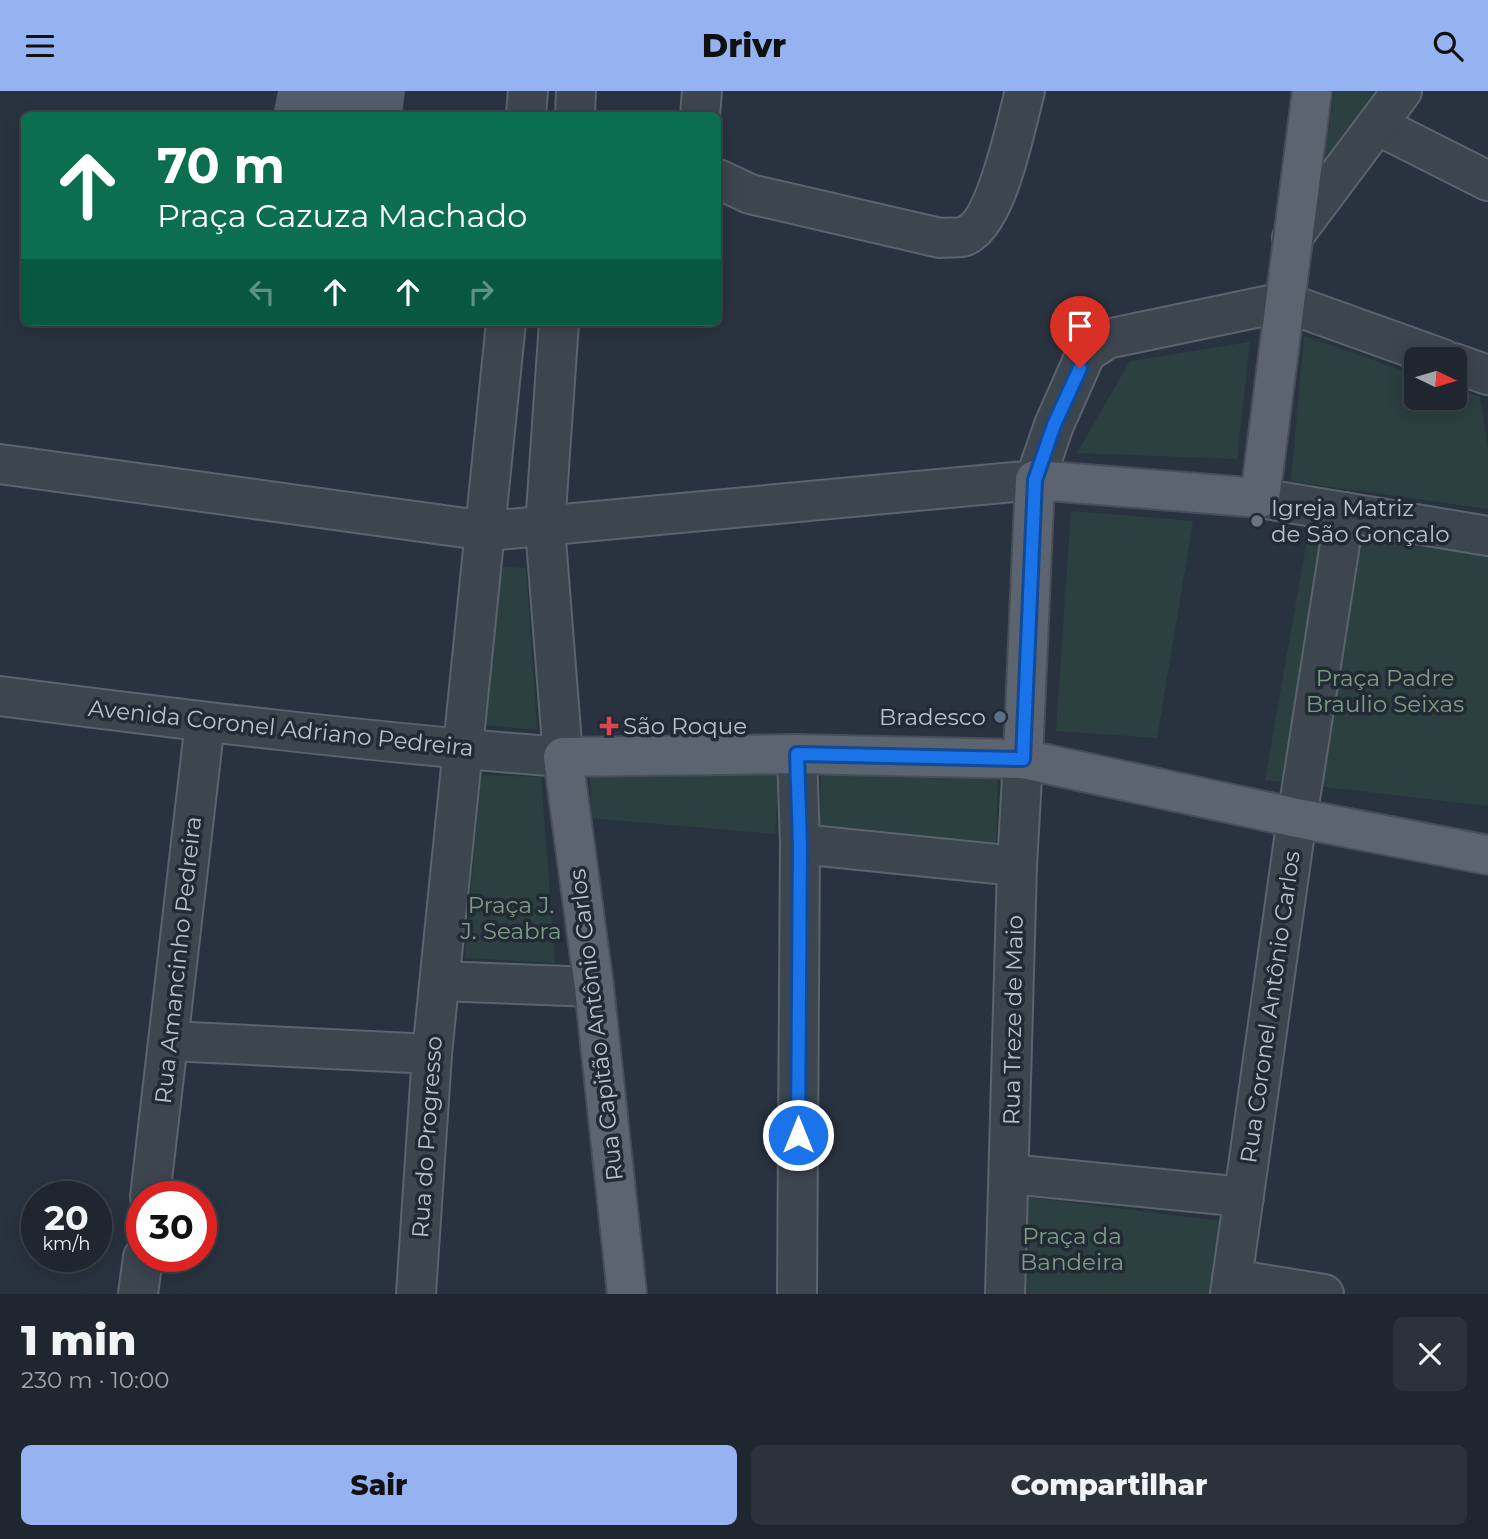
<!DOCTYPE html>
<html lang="pt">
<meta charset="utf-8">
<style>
body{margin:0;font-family:Montserrat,sans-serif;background:#2c323b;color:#f1f3f6;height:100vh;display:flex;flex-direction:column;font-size:26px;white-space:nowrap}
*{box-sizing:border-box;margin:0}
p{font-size:23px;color:#a1a5aa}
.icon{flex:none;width:38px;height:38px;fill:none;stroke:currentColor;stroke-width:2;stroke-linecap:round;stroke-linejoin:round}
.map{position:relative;height:1203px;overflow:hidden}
.panel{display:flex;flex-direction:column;background:#1f262f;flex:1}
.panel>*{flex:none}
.guide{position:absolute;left:21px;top:21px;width:700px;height:214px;border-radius:10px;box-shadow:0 4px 18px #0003,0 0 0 2px #3c434b;background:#0b6e4f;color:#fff;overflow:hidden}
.needle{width:46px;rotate:95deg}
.fabs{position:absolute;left:1404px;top:256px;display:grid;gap:14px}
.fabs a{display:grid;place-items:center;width:63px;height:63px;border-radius:10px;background:#1f262f;box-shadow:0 4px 18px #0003,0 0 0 2px #3c434b;font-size:35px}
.speed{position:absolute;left:21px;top:1090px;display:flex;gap:14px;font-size:35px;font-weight:700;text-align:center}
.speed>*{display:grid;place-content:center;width:91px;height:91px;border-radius:50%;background:#1f262f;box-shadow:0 4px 18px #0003,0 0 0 2px #3c434b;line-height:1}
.speed small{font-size:18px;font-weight:400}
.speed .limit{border:10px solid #d22;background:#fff;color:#111}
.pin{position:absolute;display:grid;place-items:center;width:60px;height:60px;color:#fff;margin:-72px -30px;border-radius:50% 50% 50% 0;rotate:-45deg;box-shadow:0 0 7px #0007}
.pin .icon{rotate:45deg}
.me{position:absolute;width:77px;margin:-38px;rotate:0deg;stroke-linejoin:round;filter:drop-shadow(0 0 5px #0008)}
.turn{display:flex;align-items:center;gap:24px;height:147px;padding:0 21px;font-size:32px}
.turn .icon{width:91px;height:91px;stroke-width:2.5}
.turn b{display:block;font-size:49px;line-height:60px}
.lanes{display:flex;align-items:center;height:66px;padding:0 21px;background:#0003;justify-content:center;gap:35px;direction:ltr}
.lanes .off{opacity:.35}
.round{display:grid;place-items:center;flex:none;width:74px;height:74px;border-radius:10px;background:#2c323b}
.headline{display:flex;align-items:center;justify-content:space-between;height:119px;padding:0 21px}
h1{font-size:42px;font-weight:800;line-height:52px}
.primary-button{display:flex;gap:14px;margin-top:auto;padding:14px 21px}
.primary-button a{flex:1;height:80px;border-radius:10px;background:#95b2f1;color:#111;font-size:28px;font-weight:800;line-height:80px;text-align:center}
.primary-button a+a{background:#2c323b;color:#f1f3f6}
header{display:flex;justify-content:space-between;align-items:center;height:91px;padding:0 21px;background:#95b2f1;color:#111;font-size:32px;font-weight:800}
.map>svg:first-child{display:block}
</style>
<header><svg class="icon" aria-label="menu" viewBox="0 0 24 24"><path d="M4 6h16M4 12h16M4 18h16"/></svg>Drivr<svg class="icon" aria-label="search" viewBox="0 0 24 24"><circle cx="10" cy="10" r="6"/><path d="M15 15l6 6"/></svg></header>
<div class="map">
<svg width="1488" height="1203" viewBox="0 0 1488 1203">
<rect width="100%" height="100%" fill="#29333f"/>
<g fill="#2c4041">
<polygon points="1335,0 1390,0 1316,106"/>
<polygon points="1304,245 1416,284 1416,306 1454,306 1454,297 1480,306 1488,359 1488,418 1291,390"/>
<polygon points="1250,251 1237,368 1077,362 1130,270"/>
<polygon points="1071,420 1193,430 1157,647 1056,640"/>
<polygon points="1310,431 1488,464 1488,715 1265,689"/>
<polygon points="501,476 526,477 537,639 484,634"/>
<polygon points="590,680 779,680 775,743 591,727"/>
<polygon points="481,684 541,686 555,872 465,867"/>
<polygon points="821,684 998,689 996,752 820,736"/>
<polygon points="1026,1106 1221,1130 1212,1203 1026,1203"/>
</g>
<polygon fill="#535c6a" points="278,0 405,0 402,24 273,24"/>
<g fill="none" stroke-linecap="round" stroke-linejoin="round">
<g stroke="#5b636d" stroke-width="42">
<g id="minor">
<polyline points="526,24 528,0"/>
<polyline points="575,24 576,0"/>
<polyline points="700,24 702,0"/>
<polyline points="1377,34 1488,90"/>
<path d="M718,88L750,103L940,147C946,146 955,147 962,146C997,137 1016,32 1025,0"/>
<polyline points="1292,147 1402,0"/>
<polyline points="1454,272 1488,284"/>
<polyline points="0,373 487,440 1035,389 1054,334 1086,262 1107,248 1284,211 1443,268"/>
<polyline points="1260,407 1488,445"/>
<path d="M0,605C187,629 375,652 563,666L545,436L559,231"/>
<polyline points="800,753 1017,775"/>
<polyline points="440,890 594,896"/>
<polyline points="170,950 432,963"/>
<polyline points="1009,1083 1244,1106"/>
<polyline points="150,1106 205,631"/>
<polyline points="1232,1188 1324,1203"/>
<polyline points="138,1203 143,1166"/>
<polyline points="416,1203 432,963 506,231"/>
<polyline points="797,1203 800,753 797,663"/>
<polyline points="1005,1203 1017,775 1023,668"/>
<polyline points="1230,1203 1297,727 1345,421"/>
</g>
</g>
<g stroke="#474e59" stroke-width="42">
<g id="major">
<polyline points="1023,668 1035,389 1260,407 1312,0"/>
<polyline points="627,1203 594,896 563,666 797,663 1023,668 1297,727 1488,764"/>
</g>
</g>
<use href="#minor" stroke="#3d454f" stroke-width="38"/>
<use href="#major" stroke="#5c646f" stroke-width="38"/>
</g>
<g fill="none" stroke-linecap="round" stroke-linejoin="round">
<g stroke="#114b97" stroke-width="18">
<polyline id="route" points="798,1044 800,753 797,663 1023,668 1035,389 1054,334 1080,277"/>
</g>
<use href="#route" stroke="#1a73e8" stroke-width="12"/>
</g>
<circle fill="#6b7280" stroke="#222a35" stroke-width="2.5" cx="1257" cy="430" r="7"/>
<circle fill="#5c6f8a" stroke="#222a35" stroke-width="2.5" cx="1000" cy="626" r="7"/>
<path fill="#e0444e" stroke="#222a35" stroke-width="2.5" d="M605.5 624.5h7v7h7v7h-7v7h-7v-7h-7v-7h7z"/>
<g text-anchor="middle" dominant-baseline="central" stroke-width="7" stroke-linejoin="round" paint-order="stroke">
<g font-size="23" fill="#bac0ca" stroke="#222a35" text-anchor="start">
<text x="1271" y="417">Igreja Matriz<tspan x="1271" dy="26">de São Gonçalo</tspan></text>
<text x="986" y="626" text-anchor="end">Bradesco</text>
<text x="623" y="635">São Roque</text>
</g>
<g font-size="23" fill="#7b9d83" stroke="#222a35">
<text x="1385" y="587">Praça Padre<tspan x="1385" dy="26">Braulio Seixas</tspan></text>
<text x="511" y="814">Praça J.<tspan x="511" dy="26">J. Seabra</tspan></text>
<text x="1072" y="1145">Praça da<tspan x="1072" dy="26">Bandeira</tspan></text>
</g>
<g font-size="23" fill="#bac0ca" stroke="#222a35">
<text transform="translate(281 637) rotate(6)">Avenida Coronel Adriano Pedreira</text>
<text transform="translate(178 869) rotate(-84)">Rua Amancinho Pedreira</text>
<text transform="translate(1270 916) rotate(-82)">Rua Coronel Antônio Carlos</text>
<text transform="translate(1013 929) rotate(-89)">Rua Treze de Maio</text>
<text transform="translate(596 934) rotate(-97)">Rua Capitão Antônio Carlos</text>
<text transform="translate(427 1046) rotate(-86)">Rua do Progresso</text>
</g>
</g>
</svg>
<div class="fabs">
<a><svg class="needle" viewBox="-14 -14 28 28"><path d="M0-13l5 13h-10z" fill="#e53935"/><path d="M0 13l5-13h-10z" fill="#a1a5aa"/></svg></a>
</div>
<div class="speed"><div>20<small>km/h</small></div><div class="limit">30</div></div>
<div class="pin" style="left:1080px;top:277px;background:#d93025"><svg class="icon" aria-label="arrive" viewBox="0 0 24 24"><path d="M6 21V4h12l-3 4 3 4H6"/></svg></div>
<svg class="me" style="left:798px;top:1044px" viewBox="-20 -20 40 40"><circle r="17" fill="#1a73e8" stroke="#fff" stroke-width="3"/><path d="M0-11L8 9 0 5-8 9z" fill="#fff"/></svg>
<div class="guide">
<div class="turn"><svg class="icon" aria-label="ahead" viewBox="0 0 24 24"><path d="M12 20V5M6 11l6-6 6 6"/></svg><div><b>70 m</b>Praça Cazuza Machado</div></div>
<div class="lanes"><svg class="icon off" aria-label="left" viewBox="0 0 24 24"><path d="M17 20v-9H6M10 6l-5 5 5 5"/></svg><svg class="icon" aria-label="ahead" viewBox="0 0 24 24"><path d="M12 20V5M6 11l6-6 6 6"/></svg><svg class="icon" aria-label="ahead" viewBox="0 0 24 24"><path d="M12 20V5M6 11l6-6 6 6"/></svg><svg class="icon off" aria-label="right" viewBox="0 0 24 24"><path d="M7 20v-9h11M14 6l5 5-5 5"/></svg></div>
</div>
</div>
<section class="panel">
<div class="headline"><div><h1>1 min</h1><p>230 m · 10:00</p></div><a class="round"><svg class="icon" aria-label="close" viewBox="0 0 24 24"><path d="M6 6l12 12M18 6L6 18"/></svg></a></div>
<div class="primary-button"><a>Sair</a><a>Compartilhar</a></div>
</section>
